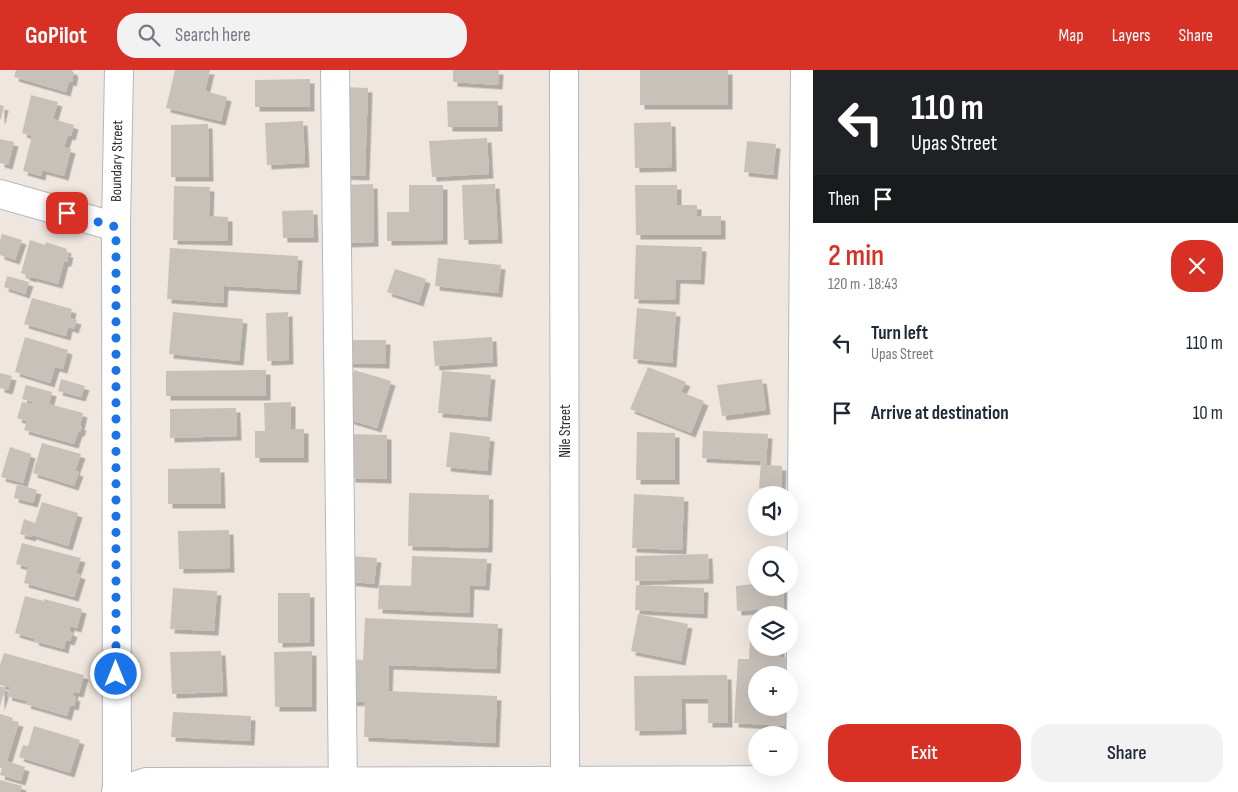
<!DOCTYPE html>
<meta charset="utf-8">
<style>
body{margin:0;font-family:"Sofia Sans Condensed",sans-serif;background:#f2f2f3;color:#1f2937;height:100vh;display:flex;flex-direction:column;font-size:19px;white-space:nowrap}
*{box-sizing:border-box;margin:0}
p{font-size:16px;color:#747a83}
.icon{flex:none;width:28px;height:28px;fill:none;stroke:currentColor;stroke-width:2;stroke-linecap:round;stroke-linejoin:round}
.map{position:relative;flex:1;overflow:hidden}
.sheet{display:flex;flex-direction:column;background:#fff;width:425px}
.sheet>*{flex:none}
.guide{background:#202124;color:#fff;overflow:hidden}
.buttons{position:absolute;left:748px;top:416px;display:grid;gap:10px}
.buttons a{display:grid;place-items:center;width:50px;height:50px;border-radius:50%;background:#fff;box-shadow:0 5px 20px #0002;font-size:25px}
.pin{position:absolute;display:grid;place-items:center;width:42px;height:42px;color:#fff;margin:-21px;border-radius:10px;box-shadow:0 2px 8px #0006}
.me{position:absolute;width:55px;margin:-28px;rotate:0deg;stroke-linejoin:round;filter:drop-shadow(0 0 4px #0008)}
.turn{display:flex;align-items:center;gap:18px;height:105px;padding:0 15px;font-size:22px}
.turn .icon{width:65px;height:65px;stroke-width:2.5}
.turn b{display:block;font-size:35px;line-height:42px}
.then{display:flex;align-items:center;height:48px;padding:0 15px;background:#0003;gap:10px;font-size:19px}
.round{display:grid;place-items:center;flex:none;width:52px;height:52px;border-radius:20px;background:#f2f2f3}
.overview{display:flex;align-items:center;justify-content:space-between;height:85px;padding:0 15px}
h1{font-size:30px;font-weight:600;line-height:38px;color:#d93025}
.action{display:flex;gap:10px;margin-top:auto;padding:10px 15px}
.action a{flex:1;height:58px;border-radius:20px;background:#d93025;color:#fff;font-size:20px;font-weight:600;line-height:58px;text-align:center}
.action a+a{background:#f2f2f3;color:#1f2937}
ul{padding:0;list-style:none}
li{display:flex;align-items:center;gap:15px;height:70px;padding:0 15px}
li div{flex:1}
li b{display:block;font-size:19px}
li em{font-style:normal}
header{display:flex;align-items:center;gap:30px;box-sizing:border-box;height:70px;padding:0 25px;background:#d93025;color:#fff}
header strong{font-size:24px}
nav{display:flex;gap:28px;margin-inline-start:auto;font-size:18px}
.search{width:350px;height:45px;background:#f2f2f3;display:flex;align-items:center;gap:12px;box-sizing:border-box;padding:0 18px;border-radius:20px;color:#747a83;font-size:19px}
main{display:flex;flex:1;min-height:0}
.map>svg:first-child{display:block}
</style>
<header>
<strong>GoPilot</strong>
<div class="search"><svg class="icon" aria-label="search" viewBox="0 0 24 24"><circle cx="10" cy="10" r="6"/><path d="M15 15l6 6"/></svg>Search here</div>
<nav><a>Map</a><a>Layers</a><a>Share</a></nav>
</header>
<main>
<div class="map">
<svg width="813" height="722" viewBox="0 0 813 722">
<defs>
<filter id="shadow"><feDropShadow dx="4.5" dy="4.5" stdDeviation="0" flood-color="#0004"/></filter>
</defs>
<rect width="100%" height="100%" fill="#efe6df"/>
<g fill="#c8c1ba" filter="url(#shadow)">
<polygon points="16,0 73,0 72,2 74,2 72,12 69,11 66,22 14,7"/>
<polygon points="175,0 210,0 205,21 227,27 221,51 166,38"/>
<polygon points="453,0 499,0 498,15 453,12"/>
<rect x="640" y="0" width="88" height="35"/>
<polygon points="310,9 310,37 255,37 255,10"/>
<polygon points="342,17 368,18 365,106 339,105"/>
<polygon points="31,25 58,32 53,49 74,55 71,66 68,65 64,77 71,79 64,106 42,100 41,106 23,101 32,66 22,63"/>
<polygon points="447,31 498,31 498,57 448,57"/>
<polygon points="0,35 4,36 1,49 0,49"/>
<polygon points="303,51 305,93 267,95 265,53"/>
<polygon points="671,52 672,97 635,98 634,53"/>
<polygon points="208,54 209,107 171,107 171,55"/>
<polygon points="487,68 489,104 432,107 429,71"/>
<polygon points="0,69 14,72 8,95 0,93"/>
<polygon points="747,71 776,74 773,105 744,102"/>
<polygon points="373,114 374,172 345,173 344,115"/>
<polygon points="495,114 498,169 464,170 462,115"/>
<polygon points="409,115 443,115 443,170 387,171 387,142 409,142"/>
<polygon points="635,115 677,115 677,135 697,135 697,146 721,146 721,165 636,165"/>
<polygon points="174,116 210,117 209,146 228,147 228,171 173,170"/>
<polygon points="313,140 314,168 283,168 282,141"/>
<polygon points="2,164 22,170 15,190 0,185 0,171"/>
<polygon points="30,170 45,175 46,172 67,179 66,183 69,183 67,192 64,192 58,214 32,207 32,208 25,206 26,205 21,203"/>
<polygon points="636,175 702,177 700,210 676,209 675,230 634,229"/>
<polygon points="170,178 298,186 296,220 224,216 223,233 167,229"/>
<polygon points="438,188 501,195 498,223 435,216"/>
<polygon points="395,199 426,209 419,232 387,222"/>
<polygon points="7,206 29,212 25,224 4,217"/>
<polygon points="32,228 72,239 70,248 77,250 74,259 68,257 66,266 24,254"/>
<polygon points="637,238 676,242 672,293 633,289"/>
<polygon points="173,242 243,249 239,291 169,284"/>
<polygon points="288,242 289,290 267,291 266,243"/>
<polygon points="25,267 68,280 63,299 55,297 50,313 15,302"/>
<polygon points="492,267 493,292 435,296 433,271"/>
<polygon points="345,270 386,270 385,294 345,293"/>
<polygon points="648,297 686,312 681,322 704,331 691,363 630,339"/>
<polygon points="266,300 266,326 166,326 166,301"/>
<polygon points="354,300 391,311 377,358 340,347"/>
<polygon points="442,301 491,305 487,347 438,343"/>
<polygon points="0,303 12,306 8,320 0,318"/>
<polygon points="61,309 85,316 81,327 58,321"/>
<polygon points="762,309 766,340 722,346 717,315"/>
<polygon points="26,315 52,322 49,334 83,343 80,356 82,356 80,362 78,362 74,374 24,360 27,351 17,348 22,332 32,334 33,332 22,329"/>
<polygon points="291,332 291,359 304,359 304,388 255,388 255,361 265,361 264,333"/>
<polygon points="236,338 237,366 170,368 170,339"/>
<polygon points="703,361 768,364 766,395 782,396 781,420 759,418 761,391 702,388"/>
<polygon points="450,362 490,367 487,401 446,397"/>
<polygon points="637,362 675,363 675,410 636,410"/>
<polygon points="351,364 387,365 387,409 351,408"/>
<polygon points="42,373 81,384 75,401 79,402 74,416 33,403"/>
<polygon points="10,377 31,384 23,413 1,407"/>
<polygon points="220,398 221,434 168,434 168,399"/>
<polygon points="17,414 37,420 33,433 14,428"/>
<polygon points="409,423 489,425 488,478 408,476"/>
<polygon points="634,424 684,427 682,480 632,478"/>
<polygon points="42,432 78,443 68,476 32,465 31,467 20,464 24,449 35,453"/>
<polygon points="229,460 230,498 179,499 178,461"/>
<polygon points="22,473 81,488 76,503 81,505 74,527 24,513 28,497 16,494"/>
<polygon points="708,484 709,509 635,511 635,486"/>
<polygon points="349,486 377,488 374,514 346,511"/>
<polygon points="412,486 487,489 485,516 470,515 469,543 378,539 379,515 411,516"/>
<polygon points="756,492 756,518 783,518 784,538 737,541 736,516 753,514 751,493"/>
<polygon points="636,515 704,518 703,544 635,540"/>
<polygon points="173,518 217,521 214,561 170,559"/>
<polygon points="278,523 310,523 310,572 278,573"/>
<polygon points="25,526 44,531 44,529 82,539 77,558 70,556 69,561 73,563 70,571 66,570 64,579 34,571 35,569 15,563"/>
<polygon points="638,544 688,554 681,591 631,581"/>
<polygon points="365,548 498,554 496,599 389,595 388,621 497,626 495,673 364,667 365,632 346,631 348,589 363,590"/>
<polygon points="751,551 756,552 756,578 780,578 780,587 788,587 787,605 756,605 756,638 785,638 784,656 734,653 738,589 749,589"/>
<polygon points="221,581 223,622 172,624 170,582"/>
<polygon points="312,581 312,637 275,637 274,582"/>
<polygon points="4,583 84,605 79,623 74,622 73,626 76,627 74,636 70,635 67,646 26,634 27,631 7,626 10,617 0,615 0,595"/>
<polygon points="727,605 728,653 708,653 708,629 681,629 682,660 635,661 634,606"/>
<polygon points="0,616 6,618 0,636"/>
<polygon points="173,642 251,646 250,671 171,667"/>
<polygon points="0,644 13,648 12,651 19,652 7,691 25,697 21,711 0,705 2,698 0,698"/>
<polygon points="34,656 80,670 70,703 19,687 23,675 28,676"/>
<polygon points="0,710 22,716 20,722 0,722"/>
</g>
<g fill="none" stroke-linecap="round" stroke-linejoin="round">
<g stroke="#b3b7c1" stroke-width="30">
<g id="minor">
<polyline points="335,0 343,722"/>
<polyline points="564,0 565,722"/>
<polyline points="0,124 116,157"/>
<polyline points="116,722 146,712 813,710"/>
<polyline points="117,722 116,157 119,0"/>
<polyline points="800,722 805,0"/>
</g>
</g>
<use href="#minor" stroke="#fff" stroke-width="28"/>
</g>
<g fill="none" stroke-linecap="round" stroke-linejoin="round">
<polyline stroke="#1a73e8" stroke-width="9" stroke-dasharray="0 16.2" points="67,143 116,157 116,604"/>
</g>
<g text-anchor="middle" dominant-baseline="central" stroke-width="5" stroke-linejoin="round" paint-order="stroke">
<g font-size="15" fill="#2d2d2d" stroke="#fff">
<text transform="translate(117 91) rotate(-89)">Boundary Street</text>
<text transform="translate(565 361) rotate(-90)">Nile Street</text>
</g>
</g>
</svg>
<div class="buttons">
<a><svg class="icon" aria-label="sound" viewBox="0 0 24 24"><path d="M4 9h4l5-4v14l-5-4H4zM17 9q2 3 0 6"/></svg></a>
<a><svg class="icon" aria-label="search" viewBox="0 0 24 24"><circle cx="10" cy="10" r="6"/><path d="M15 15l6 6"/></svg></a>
<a><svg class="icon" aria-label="layers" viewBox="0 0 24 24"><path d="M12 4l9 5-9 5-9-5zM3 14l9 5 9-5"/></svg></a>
<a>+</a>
<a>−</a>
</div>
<div class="pin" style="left:67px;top:143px;background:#d93025"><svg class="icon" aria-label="arrive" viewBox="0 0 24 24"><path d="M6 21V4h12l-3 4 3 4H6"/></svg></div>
<svg class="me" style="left:116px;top:604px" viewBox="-20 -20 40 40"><circle r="17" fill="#1a73e8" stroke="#fff" stroke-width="3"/><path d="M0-11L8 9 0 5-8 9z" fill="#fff"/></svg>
</div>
<section class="sheet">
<div class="guide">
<div class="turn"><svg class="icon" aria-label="left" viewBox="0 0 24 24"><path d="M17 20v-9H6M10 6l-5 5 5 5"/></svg><div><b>110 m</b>Upas Street</div></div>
<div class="then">Then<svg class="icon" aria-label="arrive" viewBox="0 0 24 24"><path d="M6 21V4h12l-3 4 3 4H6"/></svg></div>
</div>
<div class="overview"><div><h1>2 min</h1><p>120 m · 18:43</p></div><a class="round" style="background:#d93025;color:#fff"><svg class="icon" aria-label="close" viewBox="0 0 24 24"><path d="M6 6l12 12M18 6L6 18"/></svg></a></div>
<ul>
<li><svg class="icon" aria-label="left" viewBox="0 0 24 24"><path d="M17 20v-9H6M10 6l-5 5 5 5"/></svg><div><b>Turn left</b><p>Upas Street</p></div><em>110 m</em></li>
<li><svg class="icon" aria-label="arrive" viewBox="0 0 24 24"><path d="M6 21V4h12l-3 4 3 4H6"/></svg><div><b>Arrive at destination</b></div><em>10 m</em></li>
</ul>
<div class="action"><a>Exit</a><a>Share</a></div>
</section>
</main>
